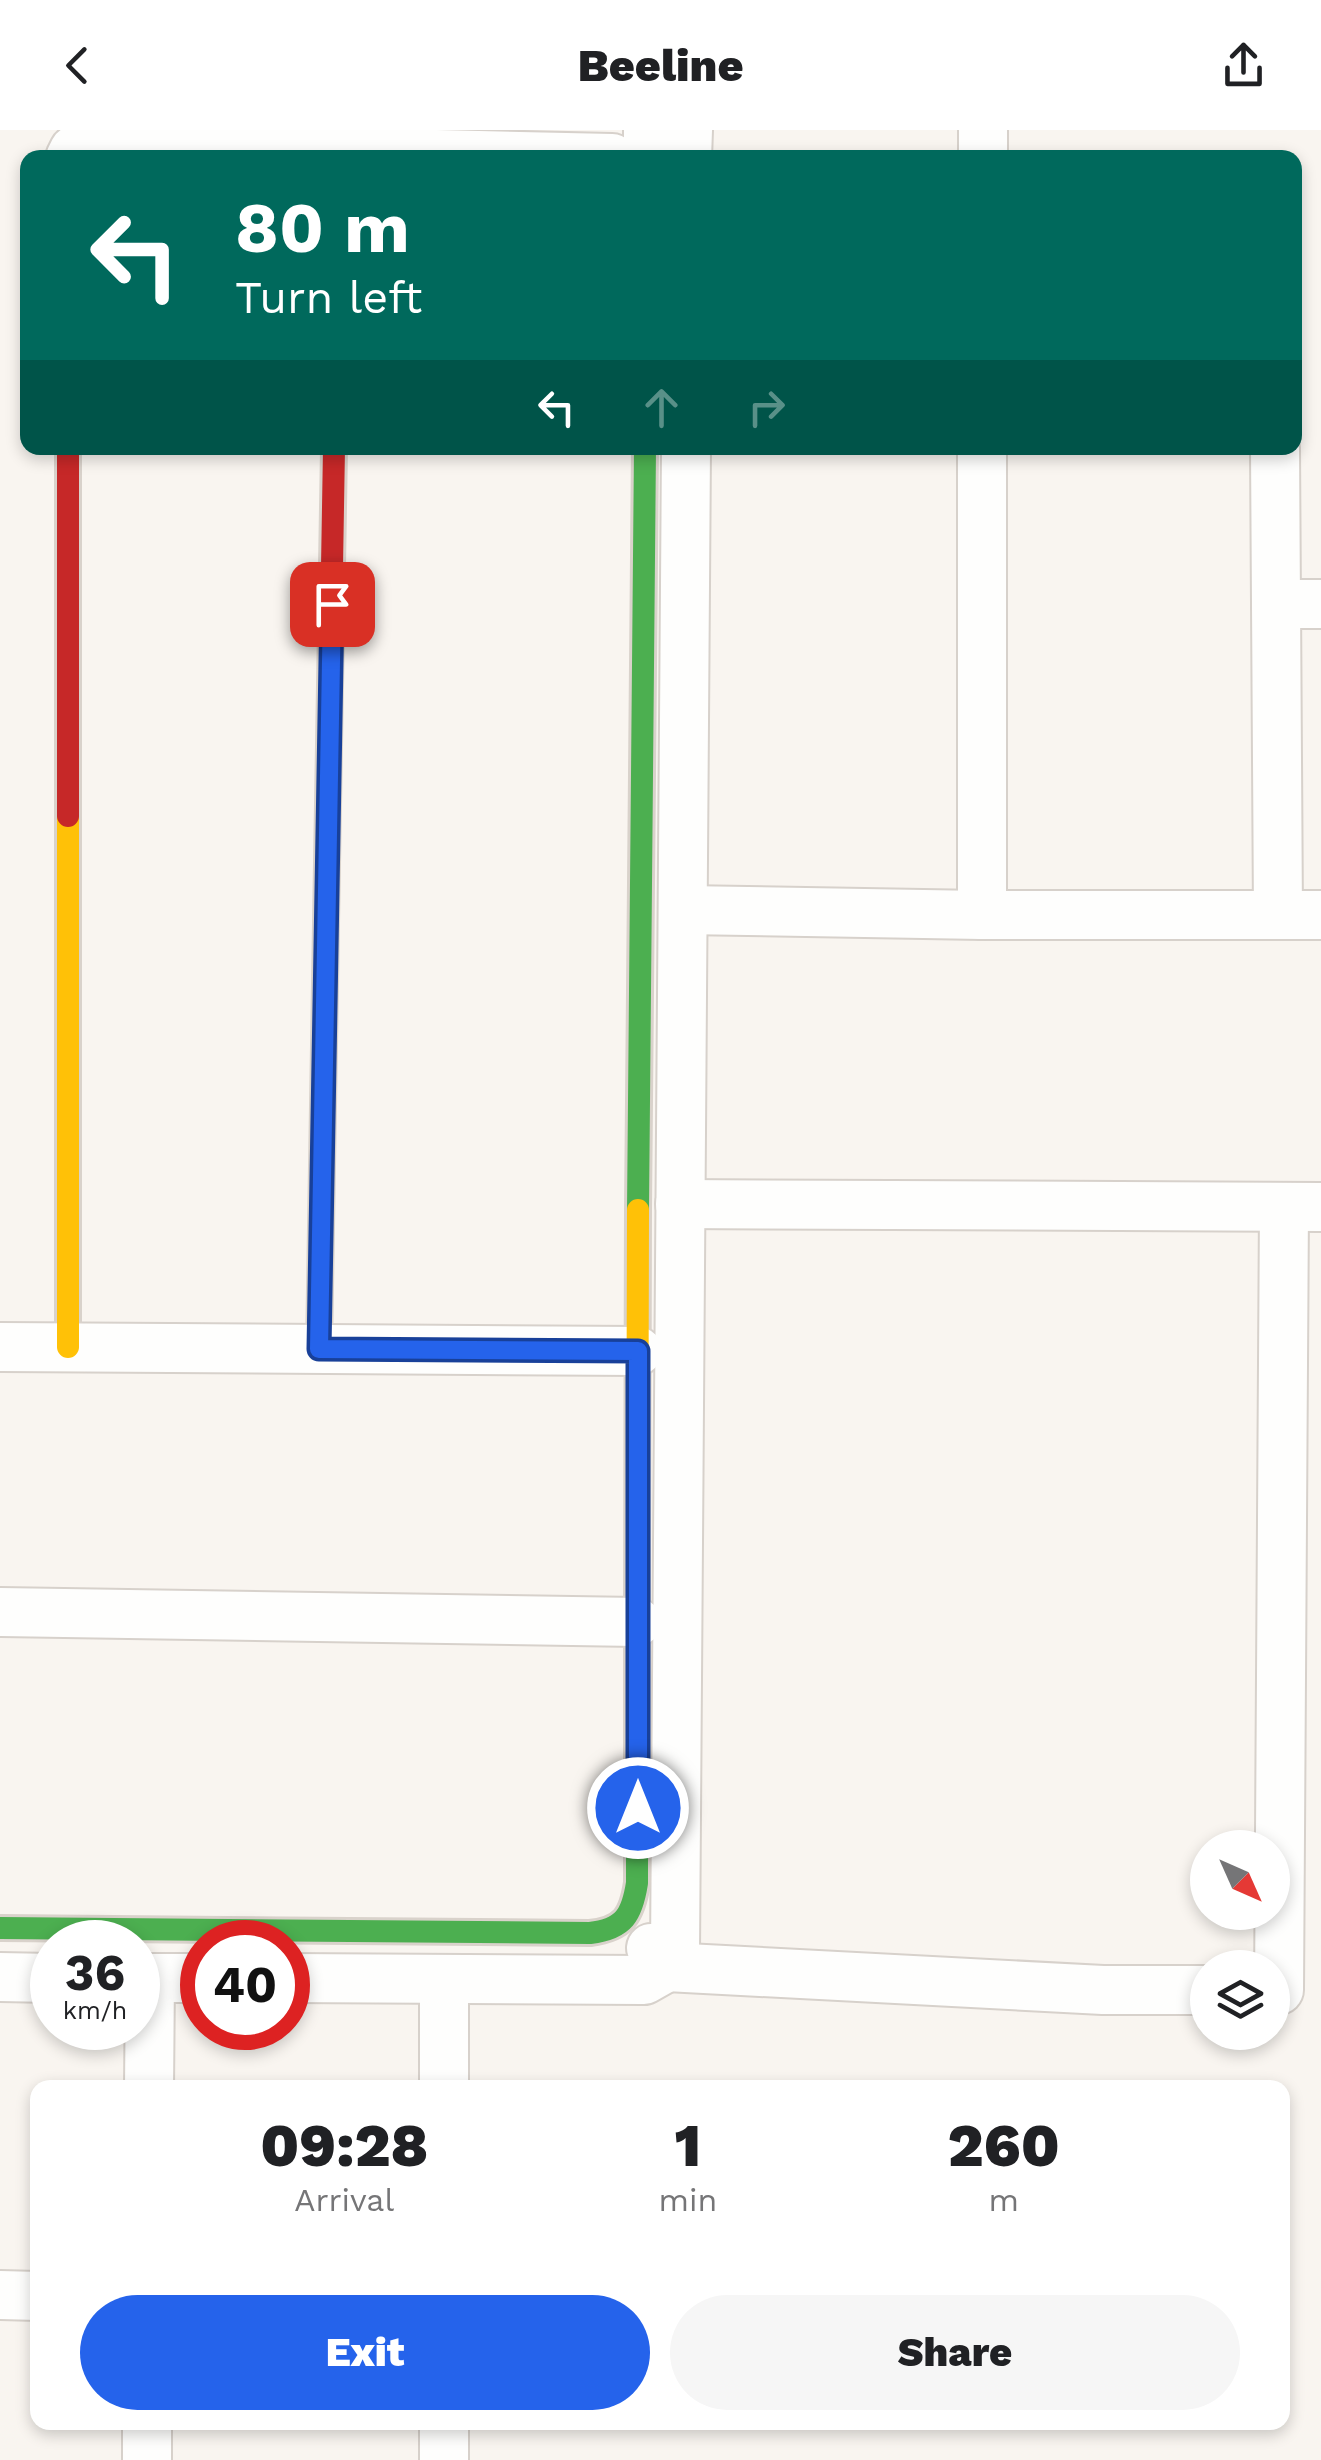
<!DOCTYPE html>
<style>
body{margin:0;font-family:"Work Sans",sans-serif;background:#f6f6f6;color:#202124;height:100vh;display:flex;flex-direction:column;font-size:38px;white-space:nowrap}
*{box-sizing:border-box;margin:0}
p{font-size:32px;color:#757577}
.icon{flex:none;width:55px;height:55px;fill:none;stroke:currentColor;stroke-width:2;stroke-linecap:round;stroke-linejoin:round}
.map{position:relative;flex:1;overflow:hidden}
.side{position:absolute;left:30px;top:1950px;width:1260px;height:350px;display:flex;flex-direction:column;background:#fff;border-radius:20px;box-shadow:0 5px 15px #0003}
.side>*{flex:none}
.hud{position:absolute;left:20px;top:20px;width:1282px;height:305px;border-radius:20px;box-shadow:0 5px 15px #0003;background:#00695c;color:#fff;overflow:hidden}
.needle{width:65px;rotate:135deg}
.tools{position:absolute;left:1190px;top:1700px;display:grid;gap:20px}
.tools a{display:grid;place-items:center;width:100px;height:100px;border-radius:50%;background:#fff;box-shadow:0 5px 15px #0003;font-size:50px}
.speed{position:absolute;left:30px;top:1790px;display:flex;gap:20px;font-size:50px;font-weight:700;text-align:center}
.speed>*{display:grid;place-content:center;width:130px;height:130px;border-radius:50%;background:#fff;box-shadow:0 5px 15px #0003;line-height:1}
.speed small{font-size:25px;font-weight:400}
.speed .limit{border:15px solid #d22;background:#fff;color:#111}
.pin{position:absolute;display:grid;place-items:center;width:85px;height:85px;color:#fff;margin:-42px;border-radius:20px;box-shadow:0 5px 15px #0006}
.me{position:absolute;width:110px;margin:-55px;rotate:0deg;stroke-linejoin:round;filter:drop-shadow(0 0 8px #0008)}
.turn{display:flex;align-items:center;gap:35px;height:210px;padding:0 50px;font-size:45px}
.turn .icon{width:130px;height:130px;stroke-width:2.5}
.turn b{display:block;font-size:70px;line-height:85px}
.lanes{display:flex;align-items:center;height:95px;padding:0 50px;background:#0003;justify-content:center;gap:50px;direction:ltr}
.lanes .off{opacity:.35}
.eta{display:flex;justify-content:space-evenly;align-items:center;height:170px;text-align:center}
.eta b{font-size:60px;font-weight:800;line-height:70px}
.button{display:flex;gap:20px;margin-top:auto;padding:20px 50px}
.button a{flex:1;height:115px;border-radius:60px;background:#2563eb;color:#fff;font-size:40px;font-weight:800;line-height:115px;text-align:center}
.button a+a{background:#f6f6f6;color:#202124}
header{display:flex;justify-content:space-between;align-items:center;height:130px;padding:0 50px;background:#fff;font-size:45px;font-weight:800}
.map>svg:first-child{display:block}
</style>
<header><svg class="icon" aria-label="back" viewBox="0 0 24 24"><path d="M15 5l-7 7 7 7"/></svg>Beeline<svg class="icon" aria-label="share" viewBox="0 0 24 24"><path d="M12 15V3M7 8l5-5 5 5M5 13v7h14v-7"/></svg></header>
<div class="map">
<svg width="1321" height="2330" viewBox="0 0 1321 2330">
<rect width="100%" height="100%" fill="#f9f5f0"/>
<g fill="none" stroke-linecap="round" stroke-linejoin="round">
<g stroke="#d7d1cb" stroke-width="52">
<g id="street">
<polyline points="70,28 74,20 84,16 612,28"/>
<polyline points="648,28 648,0"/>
<polyline points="687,28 688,0"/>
<polyline points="983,28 983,0"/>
<polyline points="1275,318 1278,785"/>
<polyline points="1276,474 1321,474"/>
<polyline points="683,780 982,785 1321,785"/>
<polyline points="982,785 982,318"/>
<polyline points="680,1074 1321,1077"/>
<polyline points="0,1217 638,1221"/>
<polyline points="0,1482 637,1492"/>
<polyline points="651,1818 667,1837 1103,1860 1208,1860"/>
<polyline points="0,1847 52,1848"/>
<polyline points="138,1848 202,1848"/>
<polyline points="288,1848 644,1850 667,1837 675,1822 686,318"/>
<polyline points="444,1849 444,1958"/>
<polyline points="1279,1860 1284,1077"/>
<polyline points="149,1958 150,1848"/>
<polyline points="0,2165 38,2166"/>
<polyline points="147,2330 147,2292"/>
<polyline points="444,2330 444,2292"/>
</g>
</g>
<g stroke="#d9d2cb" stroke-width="28">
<g id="fast">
<polyline points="638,1080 645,318"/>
<path d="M0,1798L590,1803C624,1799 632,1785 637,1753V1473"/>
</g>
</g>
<g stroke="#d9d2cb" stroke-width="28">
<g id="slow">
<polyline points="68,686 68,1217"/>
<polyline points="319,1219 326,793"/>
<polyline points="637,1473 638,1080"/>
</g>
</g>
<g stroke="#d9d2cb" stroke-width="28">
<g id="jam">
<polyline points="68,318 68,686"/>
<polyline points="326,793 334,318"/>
</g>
</g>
<use href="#street" stroke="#fefefd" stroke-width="48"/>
<use href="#fast" stroke="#4caf50" stroke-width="22"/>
<use href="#slow" stroke="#ffc107" stroke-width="22"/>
<use href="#jam" stroke="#c62828" stroke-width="22"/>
</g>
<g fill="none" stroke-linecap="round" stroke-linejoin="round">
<g stroke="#184099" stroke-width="25">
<polyline id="route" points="332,474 319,1219 638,1221 638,1678"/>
</g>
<use href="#route" stroke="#2563eb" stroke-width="18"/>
</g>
</svg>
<div class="tools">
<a><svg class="needle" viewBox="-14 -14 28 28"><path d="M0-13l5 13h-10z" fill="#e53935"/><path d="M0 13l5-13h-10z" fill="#757577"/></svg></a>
<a><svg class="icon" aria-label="layers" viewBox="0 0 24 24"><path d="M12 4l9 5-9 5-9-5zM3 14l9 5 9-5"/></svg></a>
</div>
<div class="speed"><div>36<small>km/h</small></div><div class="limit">40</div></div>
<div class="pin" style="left:332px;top:474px;background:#d93025"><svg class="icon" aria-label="arrive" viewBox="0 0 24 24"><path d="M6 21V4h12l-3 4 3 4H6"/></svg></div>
<svg class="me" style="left:638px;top:1678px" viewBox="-20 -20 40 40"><circle r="17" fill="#2563eb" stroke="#fff" stroke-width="3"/><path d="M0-11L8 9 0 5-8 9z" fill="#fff"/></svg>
<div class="hud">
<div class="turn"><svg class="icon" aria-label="left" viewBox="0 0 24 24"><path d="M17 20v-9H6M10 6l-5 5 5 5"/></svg><div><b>80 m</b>Turn left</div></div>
<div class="lanes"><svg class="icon" aria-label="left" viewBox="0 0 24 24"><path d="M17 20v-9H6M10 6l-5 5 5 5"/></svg><svg class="icon off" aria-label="ahead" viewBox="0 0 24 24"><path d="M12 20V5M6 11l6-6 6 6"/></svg><svg class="icon off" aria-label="right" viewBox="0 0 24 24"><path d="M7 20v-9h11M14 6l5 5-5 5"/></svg></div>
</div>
<section class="side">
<div class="eta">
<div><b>09:28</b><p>Arrival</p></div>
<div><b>1</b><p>min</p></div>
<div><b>260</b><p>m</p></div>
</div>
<div class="button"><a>Exit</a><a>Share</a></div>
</section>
</div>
